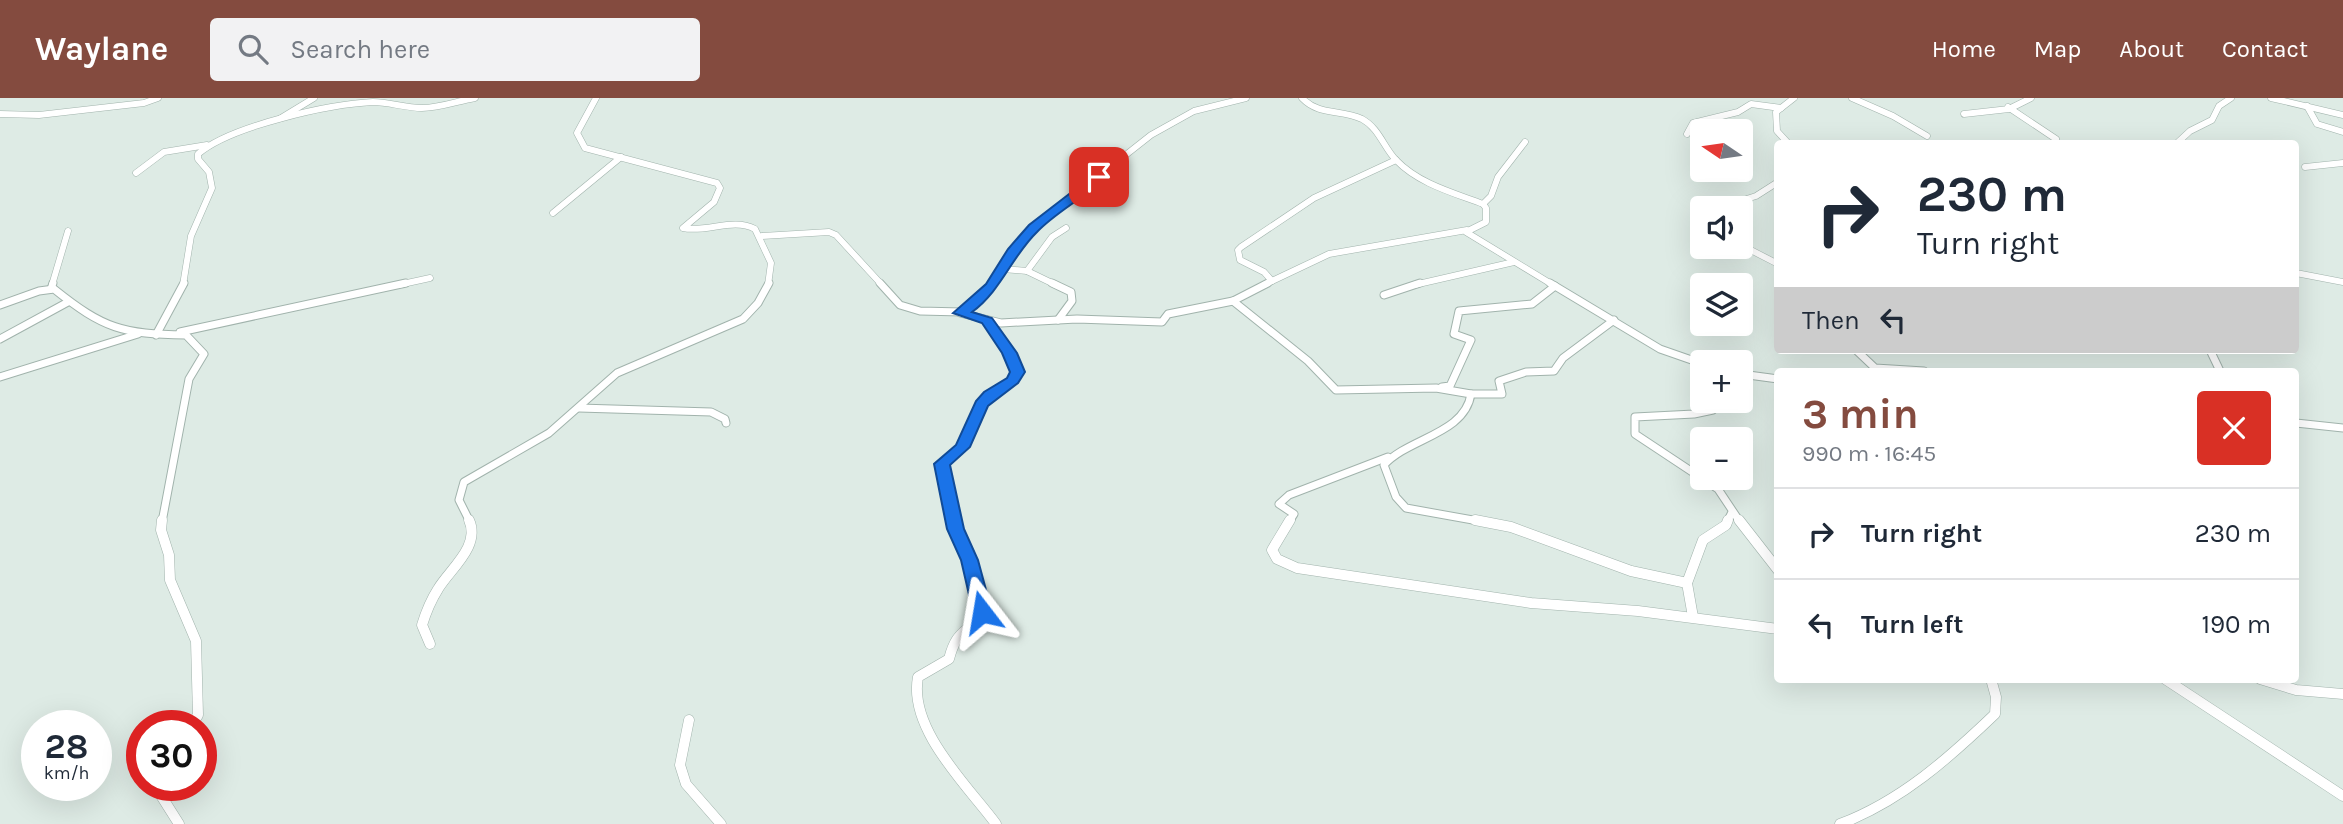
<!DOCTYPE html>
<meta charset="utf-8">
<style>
body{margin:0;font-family:Karla,sans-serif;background:#f2f2f3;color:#1f2937;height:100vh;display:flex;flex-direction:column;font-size:26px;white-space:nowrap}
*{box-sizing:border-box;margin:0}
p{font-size:23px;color:#747a83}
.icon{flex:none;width:38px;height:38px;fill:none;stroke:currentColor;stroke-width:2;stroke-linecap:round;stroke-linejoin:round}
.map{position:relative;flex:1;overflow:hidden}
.sheet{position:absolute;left:1774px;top:270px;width:525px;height:315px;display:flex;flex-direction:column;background:#fff;border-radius:7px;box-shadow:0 7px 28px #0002}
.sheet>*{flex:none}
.hud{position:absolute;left:1774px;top:42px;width:525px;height:214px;border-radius:7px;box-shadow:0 7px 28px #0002;background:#fff;color:#1f2937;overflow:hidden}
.needle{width:46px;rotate:283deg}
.fabs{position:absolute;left:1690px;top:21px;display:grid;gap:14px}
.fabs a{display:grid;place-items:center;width:63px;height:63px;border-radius:7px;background:#fff;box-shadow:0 7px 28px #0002;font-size:35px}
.speed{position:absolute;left:21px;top:612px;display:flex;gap:14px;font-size:35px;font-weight:700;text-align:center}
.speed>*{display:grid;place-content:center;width:91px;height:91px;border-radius:50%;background:#fff;box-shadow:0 7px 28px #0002;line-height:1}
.speed small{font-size:18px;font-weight:400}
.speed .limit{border:10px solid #d22;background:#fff;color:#111}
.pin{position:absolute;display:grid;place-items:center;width:60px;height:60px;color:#fff;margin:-30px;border-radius:14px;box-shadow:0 4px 10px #0006}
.me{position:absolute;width:77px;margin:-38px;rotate:346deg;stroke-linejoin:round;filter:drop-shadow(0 0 5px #0008)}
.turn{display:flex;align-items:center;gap:24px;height:147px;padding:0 28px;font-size:32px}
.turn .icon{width:91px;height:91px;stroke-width:2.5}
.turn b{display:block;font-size:49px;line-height:60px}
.then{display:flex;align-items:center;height:66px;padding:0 28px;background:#0003;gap:14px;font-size:26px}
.round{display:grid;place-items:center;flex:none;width:74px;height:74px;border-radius:7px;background:#f2f2f3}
.summary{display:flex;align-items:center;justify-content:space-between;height:119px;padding:0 28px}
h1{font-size:42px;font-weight:700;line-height:52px;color:#844b3f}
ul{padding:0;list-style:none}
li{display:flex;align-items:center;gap:21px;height:91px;padding:0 28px;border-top:2px solid #e0e1e3}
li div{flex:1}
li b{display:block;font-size:26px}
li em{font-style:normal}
header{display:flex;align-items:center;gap:42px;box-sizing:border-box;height:98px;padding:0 35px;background:#844b3f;color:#fff}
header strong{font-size:33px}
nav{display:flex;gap:38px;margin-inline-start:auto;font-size:24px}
.search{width:490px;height:63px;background:#f2f2f3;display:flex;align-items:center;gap:18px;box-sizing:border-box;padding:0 24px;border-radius:7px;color:#747a83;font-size:26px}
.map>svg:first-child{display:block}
</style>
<header>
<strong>Waylane</strong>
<div class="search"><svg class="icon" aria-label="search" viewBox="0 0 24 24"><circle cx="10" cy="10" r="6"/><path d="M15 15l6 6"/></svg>Search here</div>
<nav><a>Home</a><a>Map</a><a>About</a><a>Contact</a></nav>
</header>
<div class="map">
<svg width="2343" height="726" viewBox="0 0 2343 726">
<rect width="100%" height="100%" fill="#deebe5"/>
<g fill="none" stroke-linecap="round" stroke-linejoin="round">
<g stroke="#a1b3ac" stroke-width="7">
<g id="minor-far2">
<path d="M596,0L577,35L585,50L717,85L720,90L714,104L683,130C707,135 733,119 755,131L771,165L768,187"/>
<path d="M1302,0C1319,18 1341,11 1362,21C1379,30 1384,50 1396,62C1419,86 1454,95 1483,106L1486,110V124L1466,134L1553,187"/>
<polyline points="1852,0 1893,18 1927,38"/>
<polyline points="2271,0 2343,17"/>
<polyline points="2307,8 2317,26 2343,34"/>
<polyline points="2008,9 2056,41"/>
<polyline points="0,16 39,17 144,5 158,0"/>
<polyline points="1964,16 2009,11 2031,0"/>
<polyline points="281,20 314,0"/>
<polyline points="1687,36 1693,25 1738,14 1751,6 1781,10"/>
<polyline points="1789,46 1777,33 1776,14 1794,0"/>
<polyline points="2176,46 2190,33 2212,22 2219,8 2231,0"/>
<polyline points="2305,69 2343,65"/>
<polyline points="136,75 164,54 207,47"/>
<polyline points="1483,106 1491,98 1498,79 1525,44"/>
<polyline points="1718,110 1756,98 1778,84"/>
<polyline points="553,115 621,59"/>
<polyline points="762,138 829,134 836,137 882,187"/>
<polyline points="1741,147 1778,166"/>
<polyline points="1003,171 1027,173 1056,187"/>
<polyline points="1027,173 1052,139 1066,130"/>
<polyline points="2296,175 2343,184"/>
<polyline points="1272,183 1329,156 1467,132"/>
<polyline points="52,187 68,133"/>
<path d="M183,187L191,138L212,90L209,74L198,61V56C230,28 330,6 373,4C389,4 405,10 422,10C439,10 458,3 475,0"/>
<polyline points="398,187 430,180"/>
<polyline points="992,187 1033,130 1151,37 1194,13 1246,0"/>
<polyline points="1264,187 1272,183 1264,174 1240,162 1238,152 1241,149 1314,100 1396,62"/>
<polyline points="1414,187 1514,164"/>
</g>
</g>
<g stroke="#a1b3ac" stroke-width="9">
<g id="minor-far1">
<polyline points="880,185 900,207 920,213 962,214 993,185"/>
<polyline points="1052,185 1071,194 1072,203 1058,222"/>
<polyline points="1550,185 1660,251 1703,266"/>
<polyline points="51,191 53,185"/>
<polyline points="1384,197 1420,185"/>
<path d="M1233,203L1308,263L1336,292L1436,290L1471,296C1465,336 1408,340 1384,367L1396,399L1406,410L1484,424"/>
<path d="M0,207L39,193L54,191C104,231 122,236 186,237L204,256L189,281L162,424"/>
<polyline points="960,215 1001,225 1077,221 1162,224 1168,216 1233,203 1268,185"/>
<polyline points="180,234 406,185"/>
<polyline points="156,237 184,185"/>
<polyline points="0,241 68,204"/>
<polyline points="1856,252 1875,270 1924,273"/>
<polyline points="2210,252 2220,273"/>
<polyline points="1741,276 1778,281"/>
<polyline points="1703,278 1703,297"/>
<polyline points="0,279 138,236"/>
<polyline points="1442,289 1450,288 1471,242 1454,236 1459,213 1532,206 1555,188"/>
<polyline points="1471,296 1502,296 1499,283 1526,274 1554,273 1563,260 1614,222"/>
<polyline points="1707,303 1713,312 1694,316 1635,319 1635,336 1718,391 1740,424"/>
<polyline points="579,310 711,314 725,321 726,325"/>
<polyline points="2296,325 2343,330"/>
<polyline points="470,424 459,402 464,384 549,335 617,275 743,221 758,205 769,185"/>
<polyline points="954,424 942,366 962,350 986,300 1017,278 1016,267 987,222"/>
<polyline points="1289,424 1294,416 1279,406 1289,397 1388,359"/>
<polyline points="1727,424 1732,414"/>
</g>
</g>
<g stroke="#a1b3ac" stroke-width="11">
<g id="minor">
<polyline points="162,422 161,432 169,457 170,482 196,543 198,617 191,628"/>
<path d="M953,422L970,462L982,514C967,537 957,530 949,561L918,579C908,631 967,687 996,726"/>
<polyline points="1290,422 1272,452 1277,461 1297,470 1531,505 1638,513 1778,531"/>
<polyline points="1475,422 1511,429 1631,473 1687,485"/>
<polyline points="1739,422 1778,472"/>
<polyline points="1693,519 1687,485 1703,442 1726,427 1728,422"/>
<path d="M430,546L422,527C426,514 431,502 438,491C450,471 481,448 469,422"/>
<polyline points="2165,581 2343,698"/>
<polyline points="2260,581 2296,592 2343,596"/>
<polyline points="689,622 680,667 686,686 721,726"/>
<polyline points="155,688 179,726"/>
<path d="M1840,726C1901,703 1949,660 1995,616L1996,599L1991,581"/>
</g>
</g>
<use href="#minor-far2" stroke="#fff" stroke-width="6"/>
<use href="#minor-far1" stroke="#fff" stroke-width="7"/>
<use href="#minor" stroke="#fff" stroke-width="10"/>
</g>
<path fill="#1a73e8" stroke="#114b97" stroke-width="2" d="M1095,76L1105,79C1085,100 1057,113 1037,134C1012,158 1001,193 972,214L992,220L1017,255L1025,274L1018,285L988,308L970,349L950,367L964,431L978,462L992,514L989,518H976L973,514L961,462L947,431L934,366L956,347L976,303L984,294L1007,280L1010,274L1002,255L982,225L953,215L986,186L1008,151L1029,127Z"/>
</svg>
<div class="fabs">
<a><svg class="needle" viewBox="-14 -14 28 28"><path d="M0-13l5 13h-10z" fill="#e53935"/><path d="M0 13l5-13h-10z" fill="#747a83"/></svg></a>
<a><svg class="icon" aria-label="sound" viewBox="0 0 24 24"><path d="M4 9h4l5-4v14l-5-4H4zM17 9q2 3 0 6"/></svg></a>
<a><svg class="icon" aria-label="layers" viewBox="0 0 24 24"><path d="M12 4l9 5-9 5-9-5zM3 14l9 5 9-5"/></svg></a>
<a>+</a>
<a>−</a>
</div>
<div class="speed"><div>28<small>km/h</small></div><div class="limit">30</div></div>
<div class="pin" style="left:1099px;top:79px;background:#d93025"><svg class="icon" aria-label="arrive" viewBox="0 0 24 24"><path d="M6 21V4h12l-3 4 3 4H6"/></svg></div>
<svg class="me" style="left:982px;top:514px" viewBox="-20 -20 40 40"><path d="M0-17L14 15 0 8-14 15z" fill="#1a73e8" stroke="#fff" stroke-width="4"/></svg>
<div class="hud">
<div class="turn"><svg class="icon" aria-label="right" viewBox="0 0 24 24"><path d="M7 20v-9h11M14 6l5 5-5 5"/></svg><div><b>230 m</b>Turn right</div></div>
<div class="then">Then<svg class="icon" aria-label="left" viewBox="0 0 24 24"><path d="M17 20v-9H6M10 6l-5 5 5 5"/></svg></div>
</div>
<section class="sheet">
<div class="summary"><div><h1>3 min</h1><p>990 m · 16:45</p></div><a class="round" style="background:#d93025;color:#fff"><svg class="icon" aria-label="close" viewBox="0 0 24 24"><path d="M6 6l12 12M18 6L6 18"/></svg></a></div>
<ul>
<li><svg class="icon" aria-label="right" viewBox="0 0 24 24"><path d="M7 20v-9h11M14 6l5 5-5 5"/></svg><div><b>Turn right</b></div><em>230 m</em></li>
<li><svg class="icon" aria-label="left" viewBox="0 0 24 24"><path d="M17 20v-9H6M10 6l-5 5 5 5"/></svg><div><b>Turn left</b></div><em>190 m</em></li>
</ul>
</section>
</div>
